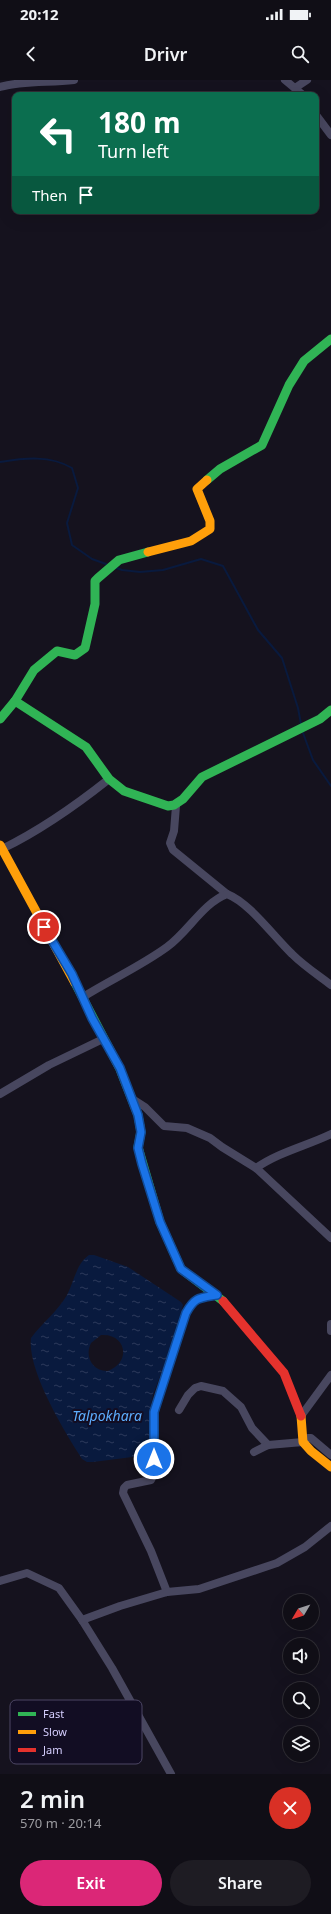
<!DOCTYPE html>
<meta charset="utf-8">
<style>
body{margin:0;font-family:"Noto Sans",sans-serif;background:#1e1c23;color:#f1f3f6;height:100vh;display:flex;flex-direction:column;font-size:15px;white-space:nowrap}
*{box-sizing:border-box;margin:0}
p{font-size:13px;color:#9c9ca1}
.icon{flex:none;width:22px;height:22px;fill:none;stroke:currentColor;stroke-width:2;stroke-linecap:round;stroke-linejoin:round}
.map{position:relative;height:1694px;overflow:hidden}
.sheet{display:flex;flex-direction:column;background:#100e16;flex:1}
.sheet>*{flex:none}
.top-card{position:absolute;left:12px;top:12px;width:307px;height:122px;border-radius:8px;box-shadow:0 4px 16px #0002,0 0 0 1px #302e35;background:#0b6e4f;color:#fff;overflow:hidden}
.needle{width:26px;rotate:231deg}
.controls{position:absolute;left:283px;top:1514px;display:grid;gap:8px}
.controls a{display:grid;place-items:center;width:36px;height:36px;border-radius:50%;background:#100e16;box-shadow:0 4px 16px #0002,0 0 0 1px #302e35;font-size:20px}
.pin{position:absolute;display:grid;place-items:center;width:34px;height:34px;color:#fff;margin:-17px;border:2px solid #fff;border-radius:50%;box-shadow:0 1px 4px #0007}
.me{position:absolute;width:44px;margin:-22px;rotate:0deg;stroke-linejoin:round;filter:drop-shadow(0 0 3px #0008)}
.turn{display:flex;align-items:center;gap:14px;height:84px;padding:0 20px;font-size:18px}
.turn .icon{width:52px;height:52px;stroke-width:2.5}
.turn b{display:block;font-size:28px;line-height:34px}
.then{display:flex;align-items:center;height:38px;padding:0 20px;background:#0003;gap:8px;font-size:15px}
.round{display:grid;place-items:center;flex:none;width:42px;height:42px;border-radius:21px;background:#1e1c23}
.headline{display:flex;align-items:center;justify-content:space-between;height:68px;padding:0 20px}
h1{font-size:24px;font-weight:600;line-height:30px}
.primary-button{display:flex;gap:8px;margin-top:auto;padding:8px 20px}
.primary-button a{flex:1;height:46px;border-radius:24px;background:#db2777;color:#fff;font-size:16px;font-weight:600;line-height:46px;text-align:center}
.primary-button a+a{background:#1e1c23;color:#f1f3f6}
.status{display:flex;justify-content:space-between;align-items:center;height:28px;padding:0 20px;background:#100e16;direction:ltr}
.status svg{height:11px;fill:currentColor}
header{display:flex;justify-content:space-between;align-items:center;height:52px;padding:0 20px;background:#100e16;font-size:18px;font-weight:600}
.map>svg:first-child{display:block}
</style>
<div class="status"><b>20:12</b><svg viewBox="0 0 49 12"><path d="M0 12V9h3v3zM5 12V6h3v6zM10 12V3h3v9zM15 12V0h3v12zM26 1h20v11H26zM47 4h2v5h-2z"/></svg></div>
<header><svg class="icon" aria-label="back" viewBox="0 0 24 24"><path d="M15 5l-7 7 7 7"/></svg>Drivr<svg class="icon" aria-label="search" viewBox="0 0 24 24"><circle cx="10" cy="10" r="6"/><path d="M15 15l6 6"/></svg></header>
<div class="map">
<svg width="331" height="1694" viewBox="0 0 331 1694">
<defs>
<pattern id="water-ripples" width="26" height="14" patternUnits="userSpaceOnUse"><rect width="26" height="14" fill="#091a3e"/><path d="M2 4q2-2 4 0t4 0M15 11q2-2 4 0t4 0" fill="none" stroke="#2c3a5b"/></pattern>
</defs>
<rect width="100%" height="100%" fill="#15121e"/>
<path fill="url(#water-ripples)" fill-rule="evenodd" d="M89,1175H94L128,1187L181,1222L183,1225L173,1261L153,1315L150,1330L149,1365L147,1369L140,1376L93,1382H87L82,1379C64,1351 27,1290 31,1258C42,1243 58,1231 67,1215C74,1202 76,1184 89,1175ZM101,1255C126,1253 132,1282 108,1291C93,1292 84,1277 91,1263Z"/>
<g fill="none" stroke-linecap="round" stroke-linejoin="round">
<g stroke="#091a3e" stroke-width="2">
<path d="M0,382C25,378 50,375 72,388L78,408L67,443L72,465L92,479L106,484"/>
<polyline points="114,487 122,490 140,492 163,490 201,479 223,486 258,550 282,578 298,628 301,644"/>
<polyline points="303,653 313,680 331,706"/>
</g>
<g stroke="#48475f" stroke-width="8">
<polyline points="285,0 303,15"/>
<path d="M0,7C24,0 49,3 74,0"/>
<polyline points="295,8 307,0"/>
<polyline points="316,35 331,55"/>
<polyline points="176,726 174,751 170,763 173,770 227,814"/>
<path d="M2,769C41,750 75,726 109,699"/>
<path d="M83,917C110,900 141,886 167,867C188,852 203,823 227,814C250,823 274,857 292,874C304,886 318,895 331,905"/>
<polyline points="0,1014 49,985 103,959"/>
<polyline points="131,1018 145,1027 164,1046 187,1048 210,1058 222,1067 256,1088 331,1158"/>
<path d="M256,1088C279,1072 306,1066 331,1054"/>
<polyline points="331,1244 331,1251"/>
<polyline points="179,1330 188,1315 195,1308 201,1306 223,1311 241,1327 252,1348 268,1365"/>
<polyline points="301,1336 331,1295"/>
<polyline points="254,1372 268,1365 303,1362 308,1358 311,1358 331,1375"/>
<polyline points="0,1501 27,1493 59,1508 82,1540 112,1588 171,1694"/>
<path d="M167,1512L151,1471L123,1413L124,1408L127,1405L151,1400L154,1394V1332L186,1233C195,1217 199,1218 217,1215"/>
<polyline points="82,1540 120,1526 167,1512 199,1509 277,1483 305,1467 331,1446"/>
</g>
<g stroke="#30b455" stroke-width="9">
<polyline points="207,400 220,389 262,365 289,305 304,281 331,259"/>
<polyline points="15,621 86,667 109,699 124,711 168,726 174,725 183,719 202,697 320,639 331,630"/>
<polyline points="0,639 15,621 34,590 57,571 75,575 85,568 95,524 95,501 98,498 119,480 148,472"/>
<polyline points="75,903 120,989 138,1035 141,1052 138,1067 160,1142 181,1189 223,1221"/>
</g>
<g stroke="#ff9f0a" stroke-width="9">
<polyline points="148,472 191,461 210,449 210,441 197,409 207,400"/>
<polyline points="0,765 75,903"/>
<polyline points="301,1336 303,1362 311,1371 331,1387"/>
</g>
<polyline stroke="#e5322d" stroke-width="9" points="223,1221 284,1293 301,1336"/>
</g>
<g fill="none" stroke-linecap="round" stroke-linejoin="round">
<g stroke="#114b97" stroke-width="10">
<path id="route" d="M44,847L72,894L92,938L120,988L138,1035L141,1052L138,1068L142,1084L160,1142L177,1180L181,1189L217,1215C199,1218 195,1217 186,1233L154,1332V1379"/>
</g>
<use href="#route" stroke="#1a73e8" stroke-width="7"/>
</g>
<g text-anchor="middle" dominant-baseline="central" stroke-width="4" stroke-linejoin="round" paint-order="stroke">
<g font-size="14" font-style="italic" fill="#5daeff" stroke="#120d23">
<text x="107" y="1335">Talpokhara</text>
</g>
</g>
<rect x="10" y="1620" width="132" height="64" rx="6" fill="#120d23" stroke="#4d4765" stroke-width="1"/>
<rect x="18" y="1632" width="18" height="4" fill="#30b455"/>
<rect x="18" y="1650" width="18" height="4" fill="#ff9f0a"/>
<rect x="18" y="1668" width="18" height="4" fill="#e5322d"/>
<g font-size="11" fill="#d6cfff">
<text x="43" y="1638">Fast</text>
<text x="43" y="1656">Slow</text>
<text x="43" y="1674">Jam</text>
</g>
</svg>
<div class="controls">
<a><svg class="needle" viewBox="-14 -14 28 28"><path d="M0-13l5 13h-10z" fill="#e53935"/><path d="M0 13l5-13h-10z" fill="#9c9ca1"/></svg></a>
<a><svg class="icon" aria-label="sound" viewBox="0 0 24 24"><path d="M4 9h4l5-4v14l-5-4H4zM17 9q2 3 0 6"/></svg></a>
<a><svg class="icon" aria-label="search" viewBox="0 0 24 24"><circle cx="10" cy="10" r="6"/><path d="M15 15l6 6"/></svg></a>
<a><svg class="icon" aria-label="layers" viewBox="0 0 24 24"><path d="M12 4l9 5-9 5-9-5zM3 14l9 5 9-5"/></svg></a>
</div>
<div class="pin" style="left:44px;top:847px;background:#d93025"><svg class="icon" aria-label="arrive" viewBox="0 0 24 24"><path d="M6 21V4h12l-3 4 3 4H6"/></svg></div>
<svg class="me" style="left:154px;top:1379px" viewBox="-20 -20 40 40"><circle r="17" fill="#1a73e8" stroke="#fff" stroke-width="3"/><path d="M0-11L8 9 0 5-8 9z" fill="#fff"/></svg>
<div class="top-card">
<div class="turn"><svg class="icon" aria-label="left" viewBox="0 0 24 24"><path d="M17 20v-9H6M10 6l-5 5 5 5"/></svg><div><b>180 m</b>Turn left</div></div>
<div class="then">Then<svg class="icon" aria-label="arrive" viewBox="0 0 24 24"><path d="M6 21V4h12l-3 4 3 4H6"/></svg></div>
</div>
</div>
<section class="sheet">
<div class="headline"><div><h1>2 min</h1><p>570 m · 20:14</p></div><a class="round" style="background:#d93025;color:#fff"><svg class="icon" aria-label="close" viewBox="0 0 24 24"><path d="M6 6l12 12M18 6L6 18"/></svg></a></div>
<div class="primary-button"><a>Exit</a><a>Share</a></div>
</section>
